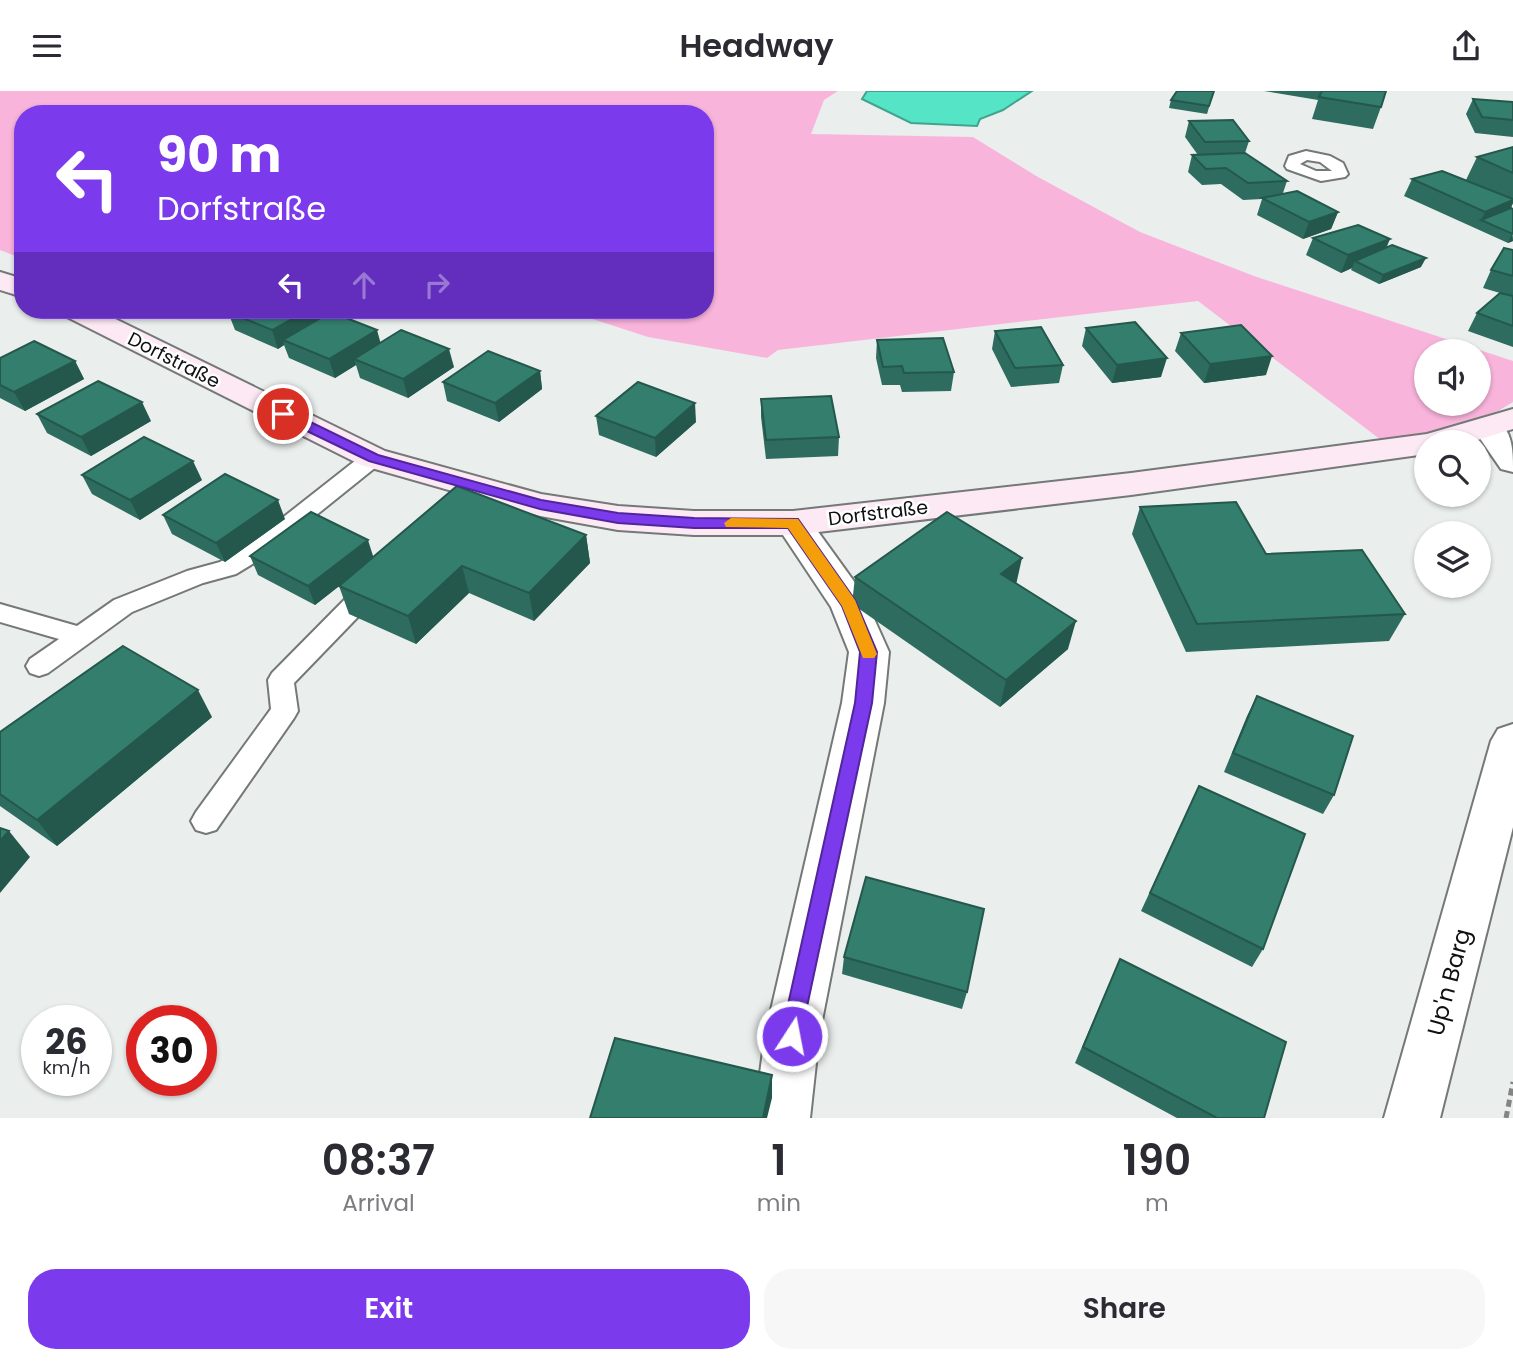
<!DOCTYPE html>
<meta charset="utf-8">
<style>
body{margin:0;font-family:Poppins,sans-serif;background:#f7f7f7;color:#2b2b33;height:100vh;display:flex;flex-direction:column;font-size:26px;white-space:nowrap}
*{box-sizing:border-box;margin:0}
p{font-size:23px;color:#7c7c81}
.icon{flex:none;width:38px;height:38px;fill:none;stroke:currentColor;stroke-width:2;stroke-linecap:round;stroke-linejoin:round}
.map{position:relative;height:1027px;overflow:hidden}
.drawer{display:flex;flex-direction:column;background:#fff;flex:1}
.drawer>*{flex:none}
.hud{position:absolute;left:14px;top:14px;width:700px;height:214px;border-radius:28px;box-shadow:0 2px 5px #0004;background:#7c3aed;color:#fff;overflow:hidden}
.fabs{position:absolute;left:1414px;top:248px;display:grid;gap:14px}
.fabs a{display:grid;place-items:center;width:77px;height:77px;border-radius:50%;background:#fff;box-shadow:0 2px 5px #0004;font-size:35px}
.speed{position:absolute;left:21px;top:914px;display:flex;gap:14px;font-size:35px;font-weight:700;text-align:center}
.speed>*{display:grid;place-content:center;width:91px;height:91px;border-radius:50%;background:#fff;box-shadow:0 2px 5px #0004;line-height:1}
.speed small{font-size:18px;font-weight:400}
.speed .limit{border:10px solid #d22;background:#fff;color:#111}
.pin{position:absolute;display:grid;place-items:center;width:60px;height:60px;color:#fff;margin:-30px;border:4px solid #fff;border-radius:50%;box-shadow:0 2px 7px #0007}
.me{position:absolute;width:77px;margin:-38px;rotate:11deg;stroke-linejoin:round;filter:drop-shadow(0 0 5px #0008)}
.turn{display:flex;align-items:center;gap:24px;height:147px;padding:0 28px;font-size:32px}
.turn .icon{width:91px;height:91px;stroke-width:2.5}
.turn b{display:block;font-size:49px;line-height:60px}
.lanes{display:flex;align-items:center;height:66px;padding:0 28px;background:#0003;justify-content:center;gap:35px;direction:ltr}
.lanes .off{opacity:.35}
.eta{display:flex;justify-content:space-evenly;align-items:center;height:119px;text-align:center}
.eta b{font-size:42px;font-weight:600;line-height:49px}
.cta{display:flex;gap:14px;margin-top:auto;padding:14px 28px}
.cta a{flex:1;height:80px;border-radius:28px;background:#7c3aed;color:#fff;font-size:28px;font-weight:600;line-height:80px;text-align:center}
.cta a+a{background:#f7f7f7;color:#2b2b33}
header{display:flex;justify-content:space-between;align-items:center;height:91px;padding:0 28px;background:#fff;font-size:32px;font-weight:600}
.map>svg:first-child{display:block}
</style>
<header><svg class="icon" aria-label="menu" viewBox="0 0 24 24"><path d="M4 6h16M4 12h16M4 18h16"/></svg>Headway<svg class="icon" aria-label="share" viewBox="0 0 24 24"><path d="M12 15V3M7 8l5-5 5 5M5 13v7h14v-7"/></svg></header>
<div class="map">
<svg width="1513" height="1027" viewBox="0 0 1513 1027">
<rect width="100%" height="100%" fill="#eaefed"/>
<path fill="#f9b4dc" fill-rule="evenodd" d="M0,0H838L824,9L811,43L973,46L1038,86L1140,141L1254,185L1513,270V311L1498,320L1389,355L1198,210L778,259L767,267L648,246L565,219H705V23H23V168L0,159ZM1426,261H1479V313H1426Z"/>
<polygon fill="#56e4c6" stroke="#41a48f" stroke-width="2" points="867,0 1032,0 1003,19 980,28 977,35 911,32 862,8"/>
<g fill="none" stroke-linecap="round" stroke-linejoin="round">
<g stroke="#747877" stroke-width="4">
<g id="lane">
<path d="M1306,60L1330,65L1343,72L1348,83L1345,86L1321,90L1287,78L1285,75L1289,65ZM1307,69L1320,71L1332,80H1316L1300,73Z"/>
<polygon points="373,360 381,362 384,367 381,372 264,466 236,483 203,492 132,521 48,582 39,585 30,582 26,575 30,568 59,548 0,531 0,513 77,535 114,509 187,480 220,471 248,454 365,362"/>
<polygon points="370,490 379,492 382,498 379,504 294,592 298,620 294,627 216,739 206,742 196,739 191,730 196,721 271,618 268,589 272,582 361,492"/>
</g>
</g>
<g stroke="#747877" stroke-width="4">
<g id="street">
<path d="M1488,326C1513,333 1513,358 1513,381L1501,378L1472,336L1477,329Z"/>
<polygon points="793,420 806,424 863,503 889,561 884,612 819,945 810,1027 754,1027 765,945 842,612 849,561 831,516 775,432 780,424"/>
<polygon points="1513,633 1513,736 1440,1027 1384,1027 1491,650 1498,638"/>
</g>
</g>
<g stroke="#747877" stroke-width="4">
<g id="secondary">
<polygon points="0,181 23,188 23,206 0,199"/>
<polygon points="61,219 97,219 385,360 541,403 618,415 694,420 793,420 1131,382 1427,343 1513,318 1513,338 1468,352 1426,352 1426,363 1131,404 793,444 694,444 618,439 540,425 361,374 65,225"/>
</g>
</g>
<polyline stroke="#828584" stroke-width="5" stroke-dasharray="7 4.5" stroke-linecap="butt" points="1506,1027 1513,991"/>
<use href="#lane" fill="#fff" fill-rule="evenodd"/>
<use href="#street" fill="#fff" fill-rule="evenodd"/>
<use href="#secondary" fill="#fce9f4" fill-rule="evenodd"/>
</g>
<g fill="#2d6c5e">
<polygon points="1214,0 1207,23 1169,17 1171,9"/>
<polygon points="1264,0 1386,0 1381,16 1373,38 1312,28 1318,9"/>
<polygon points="1473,8 1513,11 1513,46 1475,42 1466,23"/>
<polygon points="1189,30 1249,50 1245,62 1287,90 1283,102 1338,121 1331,138 1303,148 1257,124 1262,108 1243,109 1221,93 1202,94 1188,81 1192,64 1198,64 1185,46"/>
<polygon points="1513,56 1513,112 1511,117 1513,150 1508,152 1404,105 1412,88 1475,93 1466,89 1477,66"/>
<polygon points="1313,147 1387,157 1421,176 1379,193 1351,179 1352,177 1341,182 1306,164"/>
<polygon points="1513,159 1513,256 1468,240 1477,222 1500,202 1483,197 1491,179"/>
<polygon points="233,219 322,219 324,225 381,252 454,276 408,307 360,287 356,274 335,287 289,267 284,254 278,258 235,239 228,221"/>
<polygon points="1086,237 1161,286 1112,292 1082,255"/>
<polygon points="995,240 1063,274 1059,292 1011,296 992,258"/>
<polygon points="1181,242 1266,284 1204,292 1175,260"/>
<polygon points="877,249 954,281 951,300 902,301 900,294 882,294 876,267"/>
<polygon points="0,267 75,270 84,288 25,320 0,307"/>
<polygon points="540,280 542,298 499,331 447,310 443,291"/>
<polygon points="761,308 839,346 838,365 766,368 761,326"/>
<polygon points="37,323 151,330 91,365 47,342"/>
<polygon points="596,325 696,331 656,366 599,344"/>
<polygon points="82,384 202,389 140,429 92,403"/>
<polygon points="1140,416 1266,463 1405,523 1389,550 1186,561 1132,443"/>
<polygon points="163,424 285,428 225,471 172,443"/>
<polygon points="586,444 590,472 534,530 469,502 416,553 349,523 339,495 315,514 258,484 250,465 374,466"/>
<polygon points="855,486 1016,493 1068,558 1000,616 852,513"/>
<polygon points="1257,605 1334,704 1323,723 1224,681 1247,625"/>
<polygon points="212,626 57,755 0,715 0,641"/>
<polygon points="1199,695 1263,858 1252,876 1141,820"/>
<polygon points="844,866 967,901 962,918 842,883"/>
<polygon points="1120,868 1264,1027 1177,1027 1075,972"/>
</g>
<g fill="#24584c">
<polygon points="1513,109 1513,112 1506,126 1481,129 1485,121"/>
<polygon points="1338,121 1331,138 1303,148 1309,131"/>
<polygon points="1512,143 1513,150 1508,152"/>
<polygon points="1390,148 1383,165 1355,170 1352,177 1341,182 1348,164"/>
<polygon points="1426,167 1421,176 1379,193 1383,184"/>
<polygon points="308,219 322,219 326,230 283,249 284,254 278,258 272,239"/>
<polygon points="377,239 382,257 354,268 356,274 335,287 329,268"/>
<polygon points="449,258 454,276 408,307 403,288"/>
<polygon points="1272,265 1266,284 1204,292 1210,273"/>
<polygon points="1167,267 1161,286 1112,292 1117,274"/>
<polygon points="75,270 84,288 25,320 14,301"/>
<polygon points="540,280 542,298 499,331 495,312"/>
<polygon points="142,311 151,330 91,365 81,346"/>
<polygon points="695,312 696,331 656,366 655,347"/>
<polygon points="193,370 202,389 140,429 130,409"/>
<polygon points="278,409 285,428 225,471 216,452"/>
<polygon points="586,444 590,472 534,530 529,502"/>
<polygon points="368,449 374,468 315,514 308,495"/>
<polygon points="1022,467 1016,494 1001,483"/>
<polygon points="462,475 469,502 416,553 408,525"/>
<polygon points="1076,530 1068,558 1000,616 1006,589"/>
<polygon points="198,599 212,626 57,755 37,729"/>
<polygon points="9,740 30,766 0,802 0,750"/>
<polygon points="772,984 772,1007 767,1027 763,1027"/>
</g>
<g fill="#347e6d" stroke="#24584c" stroke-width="2">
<polygon points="1177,0 1214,0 1209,15 1171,9"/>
<polygon points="1322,0 1386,0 1381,16 1319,6"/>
<polygon points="1473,8 1513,11 1513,29 1482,26"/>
<polygon points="1233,29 1249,50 1205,51 1189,30"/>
<polygon points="1513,56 1513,82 1477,66"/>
<polygon points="1245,62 1287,90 1248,92 1226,77 1206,78 1192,64"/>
<polygon points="1442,80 1513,108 1513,109 1485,121 1412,88"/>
<polygon points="1297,100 1338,121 1309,131 1262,107"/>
<polygon points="1511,117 1513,118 1513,143 1481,129"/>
<polygon points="1358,134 1390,148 1348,164 1313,147"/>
<polygon points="1392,154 1426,167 1383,184 1355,170"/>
<polygon points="1504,157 1513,159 1513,185 1491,179"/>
<polygon points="1500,202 1513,205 1513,235 1477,222"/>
<polygon points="233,219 308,219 272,239 228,221"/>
<polygon points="331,221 377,239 329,268 283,249"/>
<polygon points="1135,231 1167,267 1117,274 1086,237"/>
<polygon points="1241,234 1272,265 1210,273 1181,242"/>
<polygon points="1041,236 1063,274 1015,277 995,240"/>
<polygon points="401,239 449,258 403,288 354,268"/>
<polygon points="943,247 954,281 904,282 902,275 883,276 877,249"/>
<polygon points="34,250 75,270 14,301 0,294 0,267"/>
<polygon points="488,260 540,280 495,312 443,291"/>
<polygon points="98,290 142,311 81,346 37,323"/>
<polygon points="638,291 695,312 655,347 596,325"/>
<polygon points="831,305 839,346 766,349 761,308"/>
<polygon points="144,346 193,370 130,409 82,384"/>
<polygon points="225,383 278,409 216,452 163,424"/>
<polygon points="457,395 586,444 529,502 462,475 408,525 339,495"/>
<polygon points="1236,411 1266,463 1362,459 1405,523 1197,533 1140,416"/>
<polygon points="311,421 368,449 308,495 250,465"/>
<polygon points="947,421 1022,467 1001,483 1076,530 1006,589 855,486"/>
<polygon points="123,555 198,599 37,729 0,703 0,641"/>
<polygon points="1257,605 1353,645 1334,704 1233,662"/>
<polygon points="1199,695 1305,743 1263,858 1150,802"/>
<polygon points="0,737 9,740 0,750"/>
<polygon points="866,786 984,818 967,901 844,866"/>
<polygon points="1120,868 1286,951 1264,1027 1217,1027 1083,956"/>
<polygon points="615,947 772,984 763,1027 590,1027"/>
</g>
<polygon fill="#7c3aed" stroke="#51269a" stroke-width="2" points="278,320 288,320 378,364 541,409 618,422 694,427 798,428 855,509 877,561 872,612 799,953 792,956 784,953 781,945 855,612 860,561 842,515 788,437 694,437 618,432 540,418 369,370 278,326"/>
<polygon fill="#f59e0b" points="731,427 798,428 855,509 877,563 874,567 863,567 842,515 788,437 726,436 724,432"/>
<g text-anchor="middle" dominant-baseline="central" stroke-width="5" stroke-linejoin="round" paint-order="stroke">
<g font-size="19" fill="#0f1010" stroke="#fff">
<text transform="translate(174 269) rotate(27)">Dorfstraße</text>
<text transform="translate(878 422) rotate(-7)">Dorfstraße</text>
</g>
<g font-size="23" fill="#0f1010" stroke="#fff">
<text transform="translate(1449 891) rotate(-75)">Up'n Barg</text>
</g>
</g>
</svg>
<div class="fabs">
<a><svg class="icon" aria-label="sound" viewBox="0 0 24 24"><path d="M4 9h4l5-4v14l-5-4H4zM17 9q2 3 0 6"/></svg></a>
<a><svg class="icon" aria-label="search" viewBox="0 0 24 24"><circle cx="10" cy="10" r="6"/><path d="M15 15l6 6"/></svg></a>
<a><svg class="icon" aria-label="layers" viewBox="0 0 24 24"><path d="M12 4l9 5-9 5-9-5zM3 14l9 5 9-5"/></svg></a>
</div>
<div class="speed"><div>26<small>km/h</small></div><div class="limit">30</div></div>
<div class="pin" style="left:283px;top:323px;background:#d93025"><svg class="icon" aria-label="arrive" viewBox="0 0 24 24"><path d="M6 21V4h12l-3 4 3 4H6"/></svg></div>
<svg class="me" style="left:792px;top:945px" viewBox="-20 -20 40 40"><circle r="17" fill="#7c3aed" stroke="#fff" stroke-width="3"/><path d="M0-11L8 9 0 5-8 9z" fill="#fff"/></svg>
<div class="hud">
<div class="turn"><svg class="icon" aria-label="left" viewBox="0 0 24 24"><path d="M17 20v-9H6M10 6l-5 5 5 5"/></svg><div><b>90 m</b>Dorfstraße</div></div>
<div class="lanes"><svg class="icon" aria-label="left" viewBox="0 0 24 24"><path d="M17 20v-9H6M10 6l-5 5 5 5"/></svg><svg class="icon off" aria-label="ahead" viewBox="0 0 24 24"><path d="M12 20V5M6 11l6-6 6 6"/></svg><svg class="icon off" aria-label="right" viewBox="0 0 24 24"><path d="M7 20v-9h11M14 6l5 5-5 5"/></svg></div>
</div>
</div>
<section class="drawer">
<div class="eta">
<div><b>08:37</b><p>Arrival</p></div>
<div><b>1</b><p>min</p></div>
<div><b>190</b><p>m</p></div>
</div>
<div class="cta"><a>Exit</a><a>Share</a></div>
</section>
